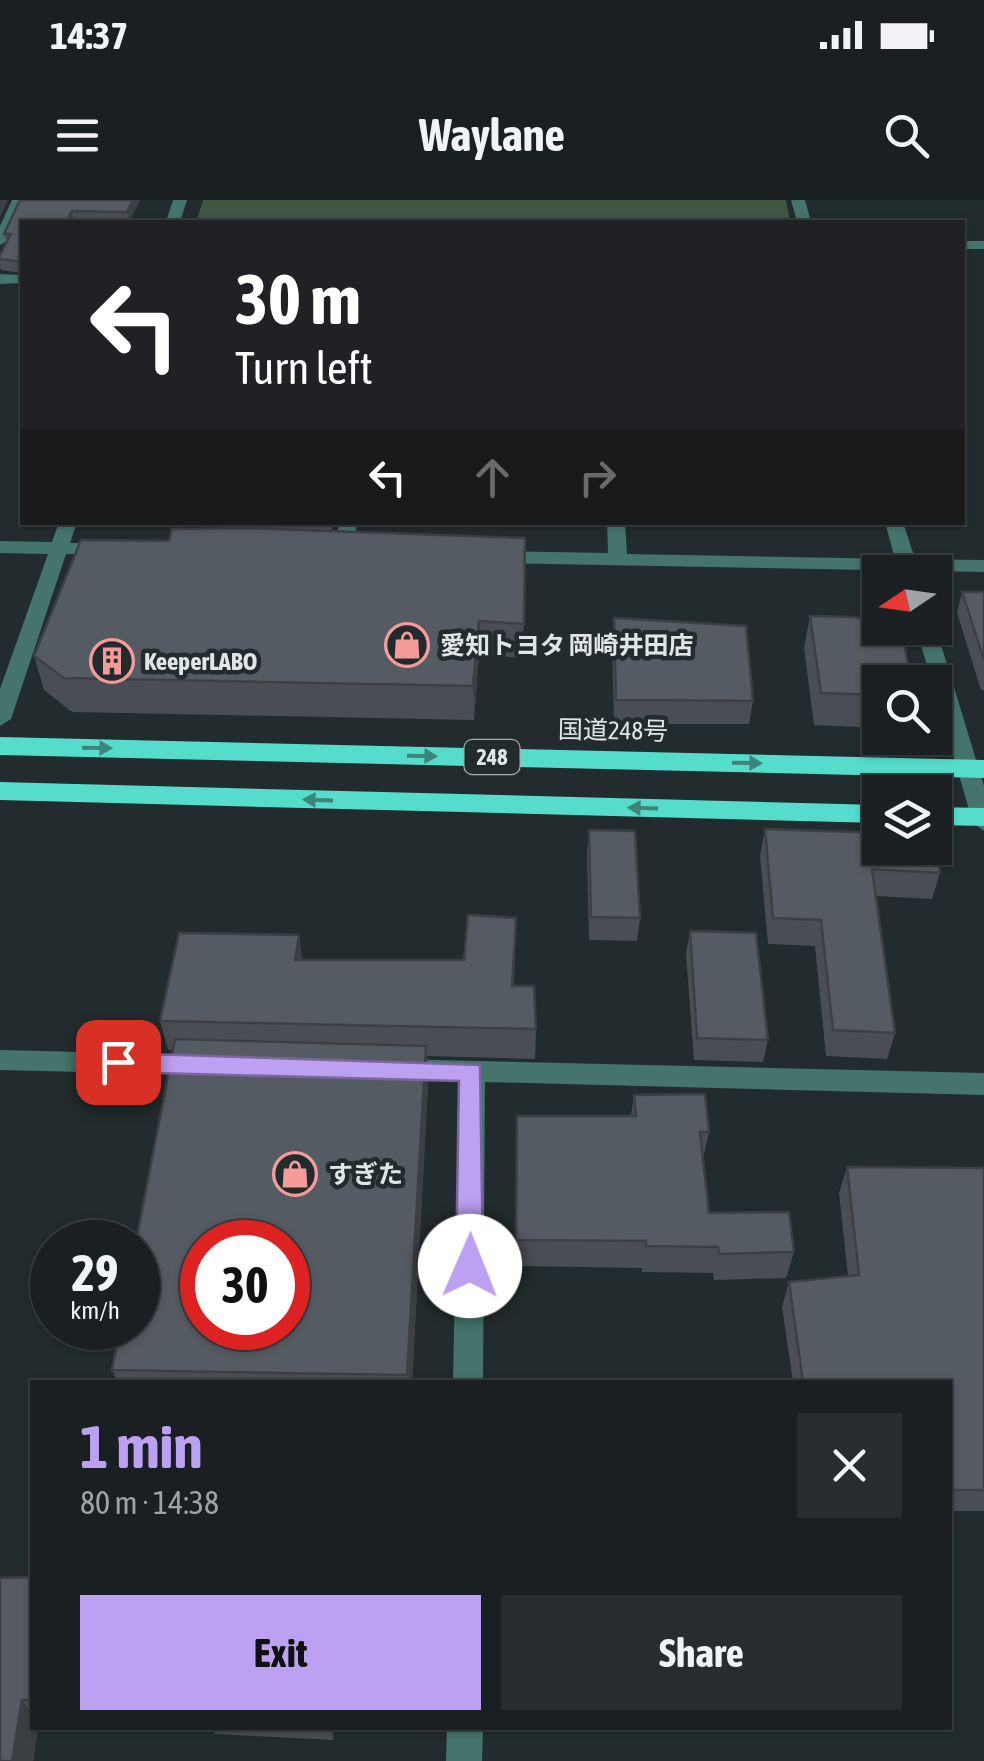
<!DOCTYPE html>
<meta charset="utf-8">
<style>
body{margin:0;font-family:"Asap Condensed","Noto Sans JP",sans-serif;background:#272d2f;color:#f1f3f6;height:100vh;display:flex;flex-direction:column;font-size:38px;white-space:nowrap}
*{box-sizing:border-box;margin:0}
p{font-size:32px;color:#9fa3a5}
.icon{flex:none;width:55px;height:55px;fill:none;stroke:currentColor;stroke-width:2;stroke-linecap:round;stroke-linejoin:round}
.map{position:relative;flex:1;overflow:hidden}
.drawer{position:absolute;left:30px;top:1180px;width:922px;height:350px;display:flex;flex-direction:column;background:#1a2022;border-radius:0px;box-shadow:0 2px 8px #0004,0 0 0 2px #383e40}
.drawer>*{flex:none}
.banner{position:absolute;left:20px;top:20px;width:945px;height:305px;border-radius:0px;box-shadow:0 2px 8px #0004,0 0 0 2px #383e40;background:#202124;color:#fff;overflow:hidden}
.needle{width:65px;rotate:257deg}
.tools{position:absolute;left:862px;top:355px;display:grid;gap:20px}
.tools a{display:grid;place-items:center;width:90px;height:90px;border-radius:0px;background:#1a2022;box-shadow:0 2px 8px #0004,0 0 0 2px #383e40;font-size:50px}
.speed{position:absolute;left:30px;top:1020px;display:flex;gap:20px;font-size:50px;font-weight:700;text-align:center}
.speed>*{display:grid;place-content:center;width:130px;height:130px;border-radius:50%;background:#1a2022;box-shadow:0 2px 8px #0004,0 0 0 2px #383e40;line-height:1}
.speed small{font-size:25px;font-weight:400}
.speed .limit{border:15px solid #d22;background:#fff;color:#111}
.pin{position:absolute;display:grid;place-items:center;width:85px;height:85px;color:#fff;margin:-42px;border-radius:20px;box-shadow:0 5px 15px #0006}
.me{position:absolute;width:110px;margin:-55px;rotate:1deg;stroke-linejoin:round;filter:drop-shadow(0 0 8px #0008)}
.turn{display:flex;align-items:center;gap:35px;height:210px;padding:0 50px;font-size:45px}
.turn .icon{width:130px;height:130px;stroke-width:2.5}
.turn b{display:block;font-size:70px;line-height:85px}
.lanes{display:flex;align-items:center;height:95px;padding:0 50px;background:#0003;justify-content:center;gap:50px;direction:ltr}
.lanes .off{opacity:.35}
.round{display:grid;place-items:center;flex:none;width:105px;height:105px;border-radius:0px;background:#272d2f}
.overview{display:flex;align-items:center;justify-content:space-between;height:170px;padding:0 50px}
h1{font-size:60px;font-weight:700;line-height:75px;color:#bca0f2}
.button{display:flex;gap:20px;margin-top:auto;padding:20px 50px}
.button a{flex:1;height:115px;border-radius:0px;background:#bca0f2;color:#111;font-size:40px;font-weight:700;line-height:115px;text-align:center}
.button a+a{background:#272d2f;color:#f1f3f6}
.status{display:flex;justify-content:space-between;align-items:center;height:70px;padding:0 50px;background:#1a2022;direction:ltr}
.status svg{height:28px;fill:currentColor}
header{display:flex;justify-content:space-between;align-items:center;height:130px;padding:0 50px;background:#1a2022;font-size:45px;font-weight:700}
.map>svg:first-child{display:block}
</style>
<div class="status"><b>14:37</b><svg viewBox="0 0 49 12"><path d="M0 12V9h3v3zM5 12V6h3v6zM10 12V3h3v9zM15 12V0h3v12zM26 1h20v11H26zM47 4h2v5h-2z"/></svg></div>
<header><svg class="icon" aria-label="menu" viewBox="0 0 24 24"><path d="M4 6h16M4 12h16M4 18h16"/></svg>Waylane<svg class="icon" aria-label="search" viewBox="0 0 24 24"><circle cx="10" cy="10" r="6"/><path d="M15 15l6 6"/></svg></header>
<div class="map">
<svg width="984" height="1561" viewBox="0 0 984 1561">
<rect width="100%" height="100%" fill="#222b2d"/>
<polygon fill="#3f5643" points="203,0 786,0 790,22 196,22"/>
<g fill="none" stroke-linecap="round" stroke-linejoin="round">
<g fill="#44746c" fill-rule="evenodd">
<polygon points="12,0 26,0 7,41 0,45 0,26"/>
<polygon points="173,0 187,0 180,22 166,22"/>
<polygon points="791,0 805,0 811,22 797,22"/>
<rect x="962" y="41" width="22" height="8"/>
<polygon points="0,74 22,75 22,83 0,84"/>
<polygon points="59,322 77,322 70,343 110,343 119,349 110,355 66,354 11,519 0,526 0,489 48,354 0,353 0,341 52,342"/>
<polygon points="339,322 357,322 353,354 344,360 335,354"/>
<polygon points="607,322 625,322 627,354 895,359 885,322 903,322 915,359 984,360 984,372 490,363 480,357 490,351 608,353"/>
<polygon points="916,428 936,428 984,586 984,631 973,623"/>
<polygon points="0,850 205,855 214,858 218,865 214,872 205,875 0,870"/>
<polygon points="395,859 984,873 984,895 485,882 483,1182 453,1182 459,881 386,876 382,869 386,862"/>
<polygon points="447,1528 483,1528 482,1561 446,1561"/>
</g>
<g fill="#55dcca" fill-rule="evenodd">
<polygon points="0,537 984,560 984,578 0,555"/>
<polygon points="0,582 880,605 880,623 0,600"/>
<polygon points="935,607 984,608 984,626 935,625"/>
</g>
</g>
<g fill="#494e54">
<polygon points="20,0 140,0 129,22 22,22 22,73 1,70 0,67 0,55 7,43 4,34"/>
<polygon points="255,322 333,322 332,331 525,338 523,458 479,455 474,520 72,512 44,490 34,456 169,341 255,328"/>
<polygon points="962,392 984,392 984,490 981,490 957,413"/>
<polygon points="810,416 880,482 880,528 814,525 804,448"/>
<polygon points="614,418 753,501 749,524 614,524 612,441"/>
<polygon points="765,629 940,673 932,699 876,696 895,833 887,859 826,856 815,746 768,744 760,656"/>
<polygon points="589,630 640,718 637,741 589,740 587,653"/>
<polygon points="516,718 514,786 536,829 535,859 427,856 428,885 412,1182 117,1182 112,1170 173,850 168,850 160,821 302,760 464,760"/>
<polygon points="690,731 768,840 763,862 694,860 686,754"/>
<polygon points="634,895 709,932 703,959 709,1013 794,1052 786,1078 714,1080 713,1073 642,1072 642,1068 515,1066 517,916 631,916"/>
<polygon points="847,967 984,968 984,1311 950,1311 950,1182 793,1182 782,1107 789,1082 848,1076 839,993"/>
<polygon points="32,1377 32,1528 38,1528 33,1561 0,1561"/>
<polygon points="212,1528 334,1528 333,1540 215,1534"/>
</g>
<g fill="#3c4045">
<polygon points="0,0 8,0 0,17"/>
<polygon points="133,0 140,0 129,22 127,12"/>
<polygon points="72,11 74,22 66,22"/>
<polygon points="479,421 479,455 474,520 473,486"/>
<polygon points="299,735 303,765 295,760"/>
<polygon points="426,846 428,885 412,1182 408,1182"/>
<polygon points="22,1500 32,1514 32,1528 38,1528 33,1561 12,1561"/>
<polygon points="329,1528 334,1528 333,1540"/>
</g>
<g fill="#555b62" stroke="#3c4045" stroke-width="2.5" fill-rule="evenodd">
<polygon points="20,0 133,0 127,12 72,11 66,22 22,22 22,62 0,59 0,55 11,34 4,34"/>
<polygon points="249,328 525,338 524,424 479,421 473,486 64,478 34,456 81,340 169,341 172,329"/>
<polygon points="962,392 984,392 984,460"/>
<polygon points="810,416 856,417 903,438 911,482 880,482 880,495 821,493"/>
<polygon points="614,418 746,426 753,501 616,500"/>
<polygon points="765,629 880,633 880,648 935,648 935,642 940,673 872,669 895,833 833,830 821,720 773,718"/>
<polygon points="589,630 635,631 640,718 591,717"/>
<polygon points="468,715 516,718 512,786 534,786 536,829 160,821 179,733 299,735 295,760 464,760"/>
<polygon points="690,731 756,733 768,840 697,838"/>
<path d="M175,839L426,846L407,1175L112,1170L120,1128H138L136,1042ZM202,1042H288V1128H202Z"/>
<polygon points="705,894 709,932 700,932 709,1013 789,1012 794,1052 719,1054 718,1047 646,1046 646,1041 516,1040 517,916 636,916 634,895"/>
<polygon points="847,967 984,968 984,1290 950,1290 950,1182 803,1182 789,1082 859,1075"/>
<polygon points="32,1377 32,1500 22,1500 12,1561 0,1561 0,1378"/>
</g>
<defs><path id="oneway-solid" d="M-6-.8H1V-3.2L6.5 0L1 3.2V.8H-6Z" transform="scale(2.5)"/></defs>
<g fill="#3c847c">
<use href="#oneway-solid" transform="translate(97 548) rotate(1)"/>
<use href="#oneway-solid" transform="translate(422 556) rotate(1)"/>
<use href="#oneway-solid" transform="translate(747 563) rotate(1)"/>
<use href="#oneway-solid" transform="translate(318 600) rotate(-178)"/>
<use href="#oneway-solid" transform="translate(643 608) rotate(-178)"/>
</g>
<polygon fill="#bca0f2" stroke="#7a689d" stroke-width="2.5" points="118,853 480,865 483,1066 479,1074 460,1074 456,1066 459,881 118,872 106,862"/>
<defs>
<g id="shop-ring" transform="scale(2.25)"><circle r="9.5" fill="#222b2d" stroke="#f59b9a" stroke-width="1.5"/><path d="M-5-2.5h2.3a2.7 3.5 0 0 1 5.4 0H5L5.5 6h-11ZM-1.5-2.5h3a1.5 2.3 0 0 0-3 0Z" fill="#f59b9a"/></g>
<g id="building-ring" transform="scale(2.25)"><circle r="9.5" fill="#222b2d" stroke="#f59b9a" stroke-width="1.5"/><path d="M-4-6H4V6H1V3H-1V6H-4ZM-2.5-4.3h1.7v1.8h-1.7ZM.8-4.3h1.7v1.8H.8ZM-2.5-1h1.7V.8h-1.7ZM.8-1h1.7V.8H.8Z" fill="#f59b9a"/></g>
</defs>
<g fill-rule="evenodd">
<use href="#shop-ring" x="407" y="445"/>
<use href="#building-ring" x="112" y="461"/>
<use href="#shop-ring" x="295" y="974"/>
</g>
<g text-anchor="middle" dominant-baseline="central" stroke-width="9" stroke-linejoin="round" paint-order="stroke">
<rect fill="#222b2d" stroke="#a7aeaf" stroke-width="2.5" x="464.5" y="540" width="55" height="34" rx="8"/>
<g font-size="22" font-weight="bold" fill="#e0e6e7">
<text x="492" y="557">248</text>
</g>
<g font-size="25" font-weight="bold" fill="#e0e6e7" stroke="#222b2d" text-anchor="start">
<text x="440" y="445">愛知トヨタ 岡崎井田店</text>
<text x="144" y="461">KeeperLABO</text>
<text x="328" y="974">すぎた</text>
</g>
<g font-size="25" fill="#e0e6e7" stroke="#222b2d">
<text transform="translate(613 530) rotate(1)">国道248号</text>
</g>
</g>
</svg>
<div class="tools">
<a><svg class="needle" viewBox="-14 -14 28 28"><path d="M0-13l5 13h-10z" fill="#e53935"/><path d="M0 13l5-13h-10z" fill="#9fa3a5"/></svg></a>
<a><svg class="icon" aria-label="search" viewBox="0 0 24 24"><circle cx="10" cy="10" r="6"/><path d="M15 15l6 6"/></svg></a>
<a><svg class="icon" aria-label="layers" viewBox="0 0 24 24"><path d="M12 4l9 5-9 5-9-5zM3 14l9 5 9-5"/></svg></a>
</div>
<div class="speed"><div>29<small>km/h</small></div><div class="limit">30</div></div>
<div class="pin" style="left:118px;top:862px;background:#d93025"><svg class="icon" aria-label="arrive" viewBox="0 0 24 24"><path d="M6 21V4h12l-3 4 3 4H6"/></svg></div>
<svg class="me" style="left:470px;top:1066px" viewBox="-20 -20 40 40"><circle r="19" fill="#fff"/><path d="M0-13L10 11 0 6-10 11z" fill="#bca0f2"/></svg>
<div class="banner">
<div class="turn"><svg class="icon" aria-label="left" viewBox="0 0 24 24"><path d="M17 20v-9H6M10 6l-5 5 5 5"/></svg><div><b>30 m</b>Turn left</div></div>
<div class="lanes"><svg class="icon" aria-label="left" viewBox="0 0 24 24"><path d="M17 20v-9H6M10 6l-5 5 5 5"/></svg><svg class="icon off" aria-label="ahead" viewBox="0 0 24 24"><path d="M12 20V5M6 11l6-6 6 6"/></svg><svg class="icon off" aria-label="right" viewBox="0 0 24 24"><path d="M7 20v-9h11M14 6l5 5-5 5"/></svg></div>
</div>
<section class="drawer">
<div class="overview"><div><h1>1 min</h1><p>80 m · 14:38</p></div><a class="round"><svg class="icon" aria-label="close" viewBox="0 0 24 24"><path d="M6 6l12 12M18 6L6 18"/></svg></a></div>
<div class="button"><a>Exit</a><a>Share</a></div>
</section>
</div>
